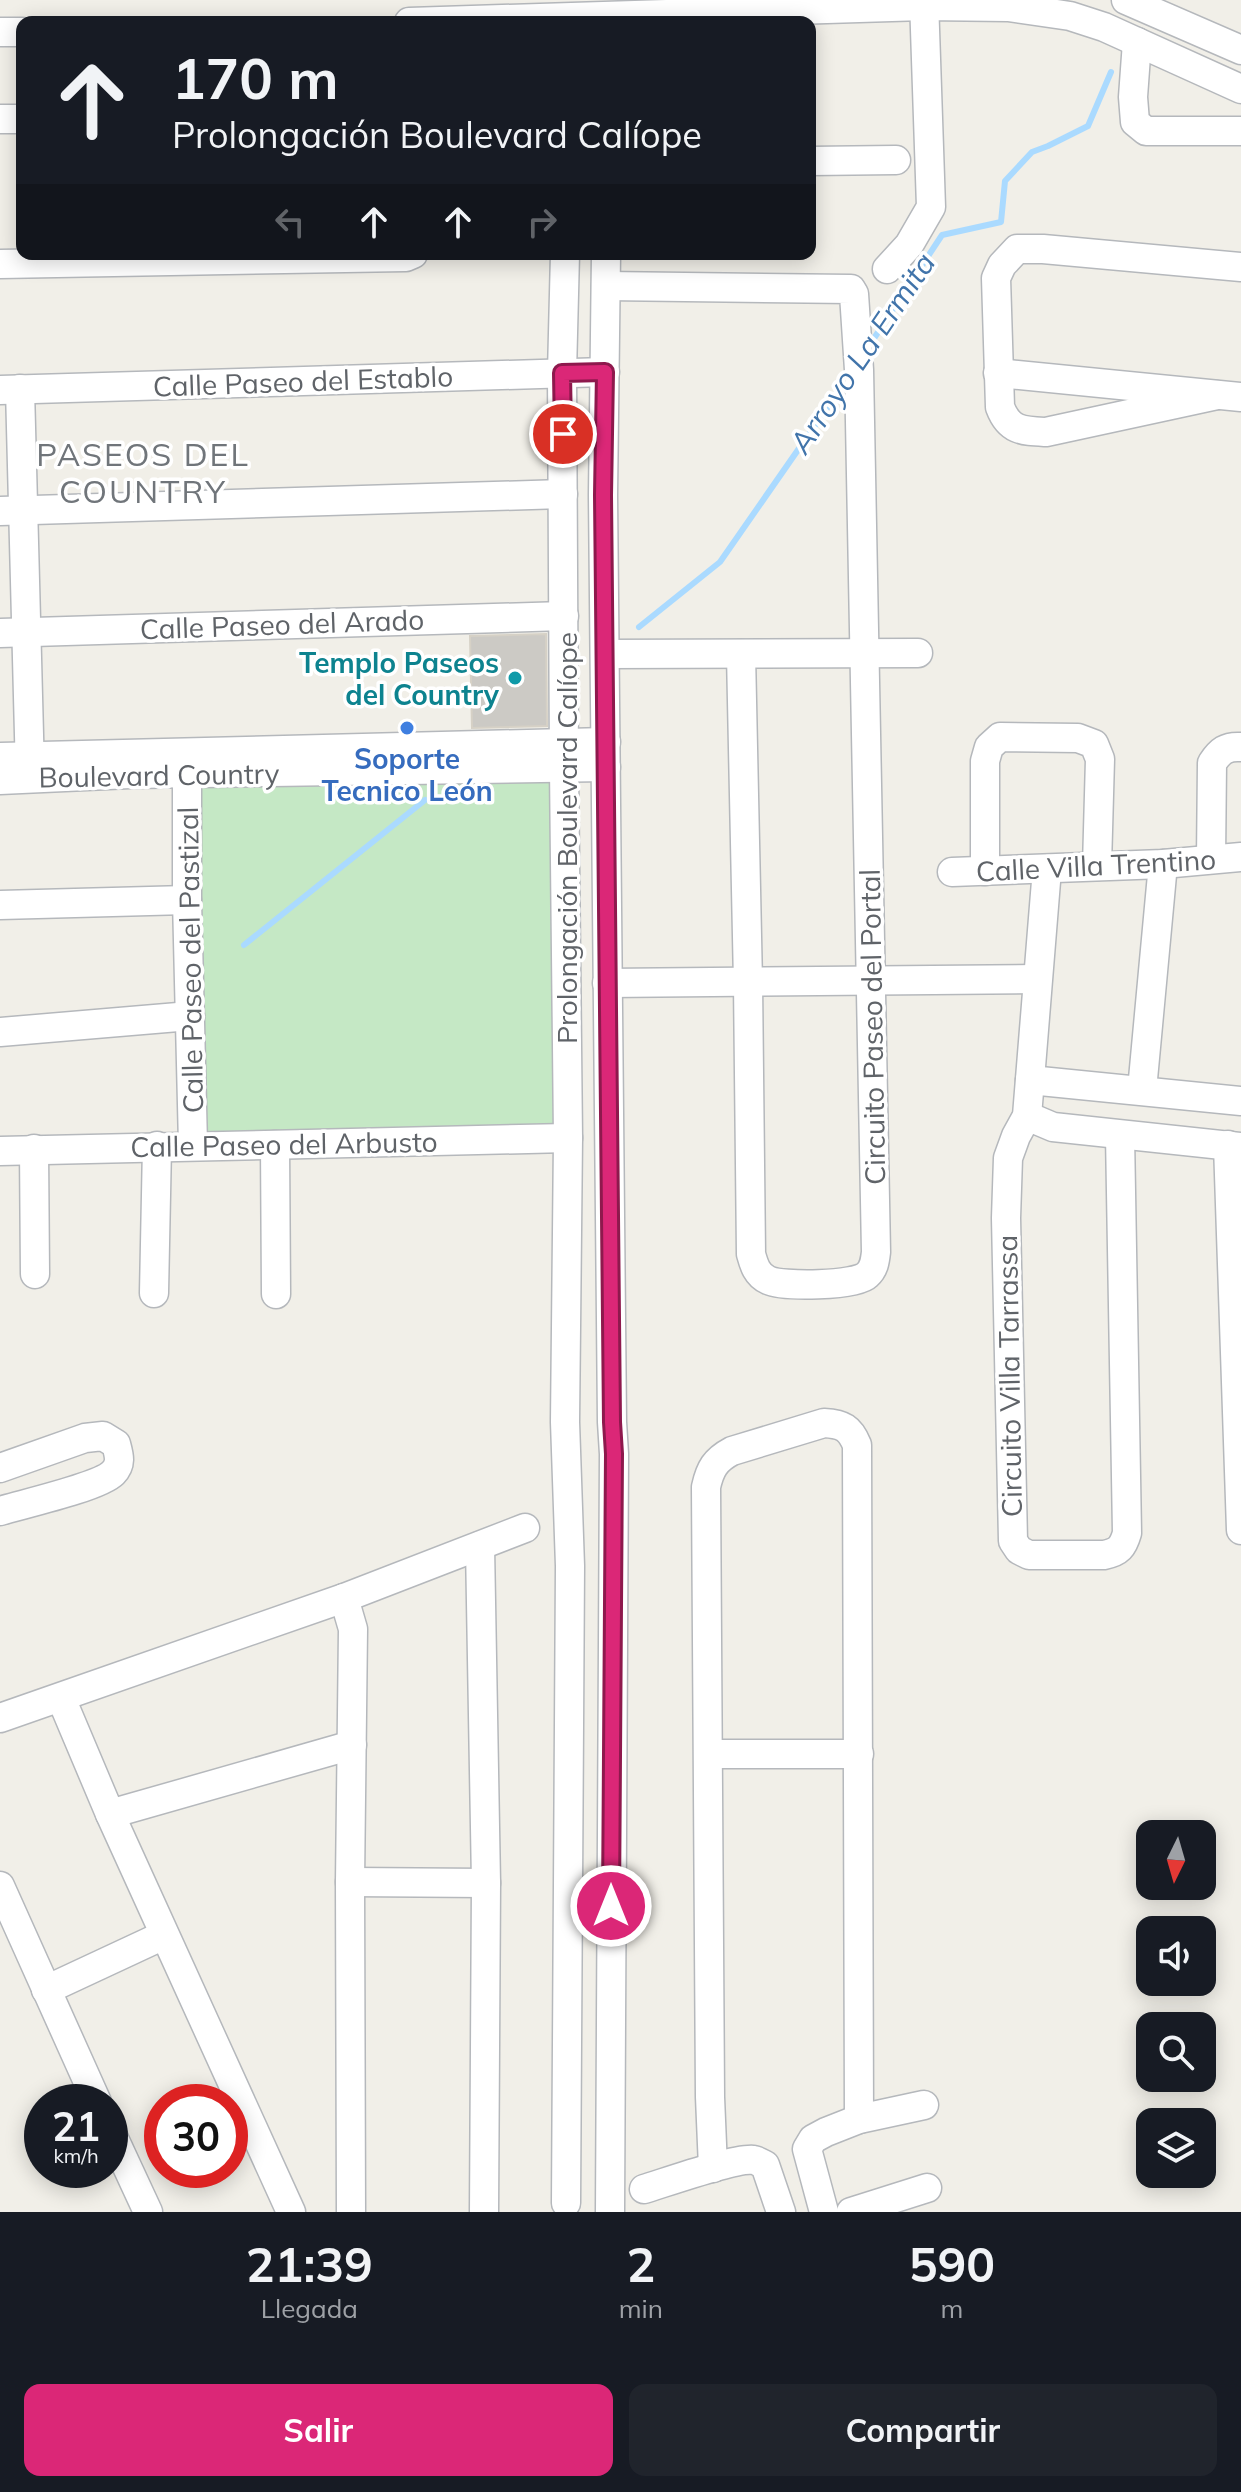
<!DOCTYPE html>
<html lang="es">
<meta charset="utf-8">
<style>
body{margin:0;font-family:Mulish,sans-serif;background:#20242c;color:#f1f3f6;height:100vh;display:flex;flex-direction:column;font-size:30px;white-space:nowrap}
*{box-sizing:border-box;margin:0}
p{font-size:26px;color:#9ea1a6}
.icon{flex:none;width:44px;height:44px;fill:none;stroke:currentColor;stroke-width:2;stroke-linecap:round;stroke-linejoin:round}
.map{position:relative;height:2212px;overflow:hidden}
.drawer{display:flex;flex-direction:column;background:#171b24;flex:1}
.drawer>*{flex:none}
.banner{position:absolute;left:16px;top:16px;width:800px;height:244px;border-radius:16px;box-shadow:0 4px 20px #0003;background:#171b24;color:#f1f3f6;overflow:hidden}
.needle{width:52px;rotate:185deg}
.fabs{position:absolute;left:1136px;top:1820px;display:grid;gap:16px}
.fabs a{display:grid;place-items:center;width:80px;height:80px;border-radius:16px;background:#171b24;box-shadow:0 4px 20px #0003;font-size:40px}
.speed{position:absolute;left:24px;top:2084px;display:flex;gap:16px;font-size:40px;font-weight:700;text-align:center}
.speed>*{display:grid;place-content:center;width:104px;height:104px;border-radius:50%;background:#171b24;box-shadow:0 4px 20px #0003;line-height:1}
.speed small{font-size:20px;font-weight:400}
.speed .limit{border:12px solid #d22;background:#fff;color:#111}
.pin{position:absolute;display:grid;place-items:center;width:68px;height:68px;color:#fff;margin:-34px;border:4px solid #fff;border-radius:50%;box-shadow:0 2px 8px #0007}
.me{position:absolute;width:88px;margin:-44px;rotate:0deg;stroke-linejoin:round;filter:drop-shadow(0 0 6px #0008)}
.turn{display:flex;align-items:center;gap:28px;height:168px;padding:0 24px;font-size:36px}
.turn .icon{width:104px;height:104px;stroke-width:2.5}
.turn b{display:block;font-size:56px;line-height:68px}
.lanes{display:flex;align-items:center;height:76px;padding:0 24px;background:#0003;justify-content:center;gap:40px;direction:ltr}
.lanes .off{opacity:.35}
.eta{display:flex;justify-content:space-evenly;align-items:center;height:136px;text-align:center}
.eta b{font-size:48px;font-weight:700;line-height:56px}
.button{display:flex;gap:16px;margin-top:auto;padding:16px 24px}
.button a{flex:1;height:92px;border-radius:16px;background:#db2777;color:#fff;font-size:32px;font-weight:700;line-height:92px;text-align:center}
.button a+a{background:#20242c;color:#f1f3f6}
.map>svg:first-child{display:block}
</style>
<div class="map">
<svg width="1241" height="2212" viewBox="0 0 1241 2212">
<rect width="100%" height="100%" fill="#f1efe8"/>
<polygon fill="#c5e8c5" points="557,775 560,1125 203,1135 195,779"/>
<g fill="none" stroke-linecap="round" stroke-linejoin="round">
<g stroke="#aadaff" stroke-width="6">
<polyline points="867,349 942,235 1001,222 1005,181 1032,152 1048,146 1088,126 1111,72"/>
<polyline points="639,627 720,562 848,378"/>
<polyline points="244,945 425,800"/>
</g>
</g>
<polygon fill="#cccac5" stroke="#d6d1c6" stroke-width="2" points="546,634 547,726 472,728 470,636"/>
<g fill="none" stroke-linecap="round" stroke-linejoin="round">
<g stroke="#b5b8bc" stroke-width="31">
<g id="minor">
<polyline points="1126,0 1241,50"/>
<polyline points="409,22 924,6 1008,7 1070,16 1104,27 1241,89"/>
<polyline points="0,32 22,32"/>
<polyline points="1137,42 1133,97 1135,122 1146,131 1241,131"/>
<polyline points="0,119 22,119"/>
<polyline points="810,161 896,160"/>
<polyline points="565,254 562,373 564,768 568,1138 565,1422 570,1566 566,2203"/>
<polyline points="606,254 603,495 612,1422 614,1454 610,2212"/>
<polyline points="0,264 406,257 413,254"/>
<polyline points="887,269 909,245 931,207 924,0"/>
<path d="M606,286L851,289L854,294L859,370L876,1252C875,1261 874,1269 867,1275C856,1286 782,1287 768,1280C757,1275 754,1265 751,1254L748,983L741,654"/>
<polyline points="998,373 1241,397"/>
<polyline points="20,389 30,773"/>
<polyline points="0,390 605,372"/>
<path d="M1217,395L1046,432C1023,431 1009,431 1000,407L996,278L1002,265L1017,249H1043L1241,267"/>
<polyline points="0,511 563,494"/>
<polyline points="0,633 564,616"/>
<polyline points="606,654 918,653"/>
<polyline points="0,757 606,742"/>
<polyline points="187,774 187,900 193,1145"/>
<polyline points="0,780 130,774 606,767"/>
<path d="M1211,859L1212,763C1220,751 1226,746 1241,747"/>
<path d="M1047,869L1027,1116L1016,1136L1008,1158L1006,1218L1013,1541L1019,1550L1029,1555H1104C1119,1552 1123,1547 1127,1533L1120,1135"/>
<polyline points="985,871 985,761 989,747 1000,737 1078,738 1094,744 1100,759 1097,866"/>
<polyline points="952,872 1163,864 1241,857"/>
<polyline points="0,905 187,900"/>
<polyline points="607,983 1037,979"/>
<polyline points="0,1032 190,1016"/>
<polyline points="1030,1080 1241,1101"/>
<polyline points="1142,1090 1163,864"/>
<polyline points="1027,1116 1053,1127 1241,1147"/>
<polyline points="275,1145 276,1294"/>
<polyline points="1228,1145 1241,1530"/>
<polyline points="34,1149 35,1274"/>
<polyline points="0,1151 568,1138"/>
<polyline points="154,1293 157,1146"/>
<path d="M0,1468L85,1438L103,1436L116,1444C119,1455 122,1464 113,1473C99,1487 23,1504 0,1511"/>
<polyline points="480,1546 486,1883 484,2212"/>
<polyline points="344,1598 353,1629 350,1882 351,2212"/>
<polyline points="61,1698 110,1814 291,2212"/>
<polyline points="0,1718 344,1598 525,1528"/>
<polyline points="709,1754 859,1754"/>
<polyline points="110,1814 352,1745"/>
<polyline points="350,1882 486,1883"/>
<polyline points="0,1886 97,2102"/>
<polyline points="46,1990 164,1935"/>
<polyline points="110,2130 148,2212"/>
<path d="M713,2168L710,2097L706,1487C710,1469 715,1460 732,1451L824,1423C843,1424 850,1428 857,1445L859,2119"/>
<path d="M644,2189C664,2183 737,2157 754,2160C756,2160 763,2164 765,2165L781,2212"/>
<polyline points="824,2212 807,2149 813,2139 826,2132 859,2119 924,2105"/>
<polyline points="851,2212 927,2188"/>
</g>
</g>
<use href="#minor" stroke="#fff" stroke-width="28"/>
</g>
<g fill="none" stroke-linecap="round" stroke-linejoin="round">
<g stroke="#8e194d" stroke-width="20">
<polyline id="route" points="563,434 562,373 605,372 603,495 612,1422 614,1454 611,1906"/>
</g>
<use href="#route" stroke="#db2777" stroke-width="14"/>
</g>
<circle fill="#0f9aa8" stroke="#fff" stroke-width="3" cx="515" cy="678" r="8"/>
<circle fill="#3f7fe0" stroke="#fff" stroke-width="3" cx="407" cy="728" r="8"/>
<g text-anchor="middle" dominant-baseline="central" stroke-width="7" stroke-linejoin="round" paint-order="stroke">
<g font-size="28" fill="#5f6368" stroke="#fff">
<text transform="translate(303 381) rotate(-2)">Calle Paseo del Establo</text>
<text transform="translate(282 624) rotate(-2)">Calle Paseo del Arado</text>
<text transform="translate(159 775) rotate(-1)">Boulevard Country</text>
<text transform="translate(566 838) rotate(-90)">Prolongación Boulevard Calíope</text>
<text transform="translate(1096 865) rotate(-3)">Calle Villa Trentino</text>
<text transform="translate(190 960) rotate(-91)">Calle Paseo del Pastizal</text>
<text transform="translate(872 1027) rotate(-91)">Circuito Paseo del Portal</text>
<text transform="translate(284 1144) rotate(-1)">Calle Paseo del Arbusto</text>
<text transform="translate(1009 1376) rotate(-91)">Circuito Villa Tarrassa</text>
</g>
<g font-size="28" font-weight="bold" fill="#0d838f" stroke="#fff" text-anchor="end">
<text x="499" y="662">Templo Paseos<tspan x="499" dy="32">del Country</tspan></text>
</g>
<g font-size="28" font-weight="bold" fill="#366cbe" stroke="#fff">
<text x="407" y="758">Soporte<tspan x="407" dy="32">Tecnico León</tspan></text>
</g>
<g font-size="30" font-style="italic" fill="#4174aa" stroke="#fff">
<text transform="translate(862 353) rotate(-56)">Arroyo La Ermita</text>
</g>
<g font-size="32" letter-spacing="2" fill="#70757a" stroke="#fff">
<text x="143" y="454">PASEOS DEL<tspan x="143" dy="37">COUNTRY</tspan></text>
</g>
</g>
</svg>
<div class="fabs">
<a><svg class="needle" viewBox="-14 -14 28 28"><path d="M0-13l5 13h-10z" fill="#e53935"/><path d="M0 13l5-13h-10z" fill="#9ea1a6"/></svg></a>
<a><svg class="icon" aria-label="sound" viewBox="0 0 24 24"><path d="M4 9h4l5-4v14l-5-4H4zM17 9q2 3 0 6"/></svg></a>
<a><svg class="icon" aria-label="search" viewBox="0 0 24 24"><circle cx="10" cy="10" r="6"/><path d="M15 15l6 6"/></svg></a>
<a><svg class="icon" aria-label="layers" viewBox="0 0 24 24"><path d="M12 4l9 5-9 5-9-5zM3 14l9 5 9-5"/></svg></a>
</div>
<div class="speed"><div>21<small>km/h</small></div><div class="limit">30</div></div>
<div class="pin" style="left:563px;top:434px;background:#d93025"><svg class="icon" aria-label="arrive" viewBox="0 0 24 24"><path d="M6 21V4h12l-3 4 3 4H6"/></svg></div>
<svg class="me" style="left:611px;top:1906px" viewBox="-20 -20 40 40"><circle r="17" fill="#db2777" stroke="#fff" stroke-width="3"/><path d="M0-11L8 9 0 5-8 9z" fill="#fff"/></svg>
<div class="banner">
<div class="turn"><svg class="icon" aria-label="ahead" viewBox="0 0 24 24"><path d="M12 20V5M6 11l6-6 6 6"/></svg><div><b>170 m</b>Prolongación Boulevard Calíope</div></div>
<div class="lanes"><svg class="icon off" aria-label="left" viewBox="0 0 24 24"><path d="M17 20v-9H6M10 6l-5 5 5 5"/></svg><svg class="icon" aria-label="ahead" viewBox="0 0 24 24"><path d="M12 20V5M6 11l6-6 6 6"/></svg><svg class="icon" aria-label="ahead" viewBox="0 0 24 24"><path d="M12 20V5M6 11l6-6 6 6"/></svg><svg class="icon off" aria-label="right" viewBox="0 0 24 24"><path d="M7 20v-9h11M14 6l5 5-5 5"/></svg></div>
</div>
</div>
<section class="drawer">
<div class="eta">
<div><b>21:39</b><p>Llegada</p></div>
<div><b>2</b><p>min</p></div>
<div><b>590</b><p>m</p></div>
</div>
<div class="button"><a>Salir</a><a>Compartir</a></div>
</section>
